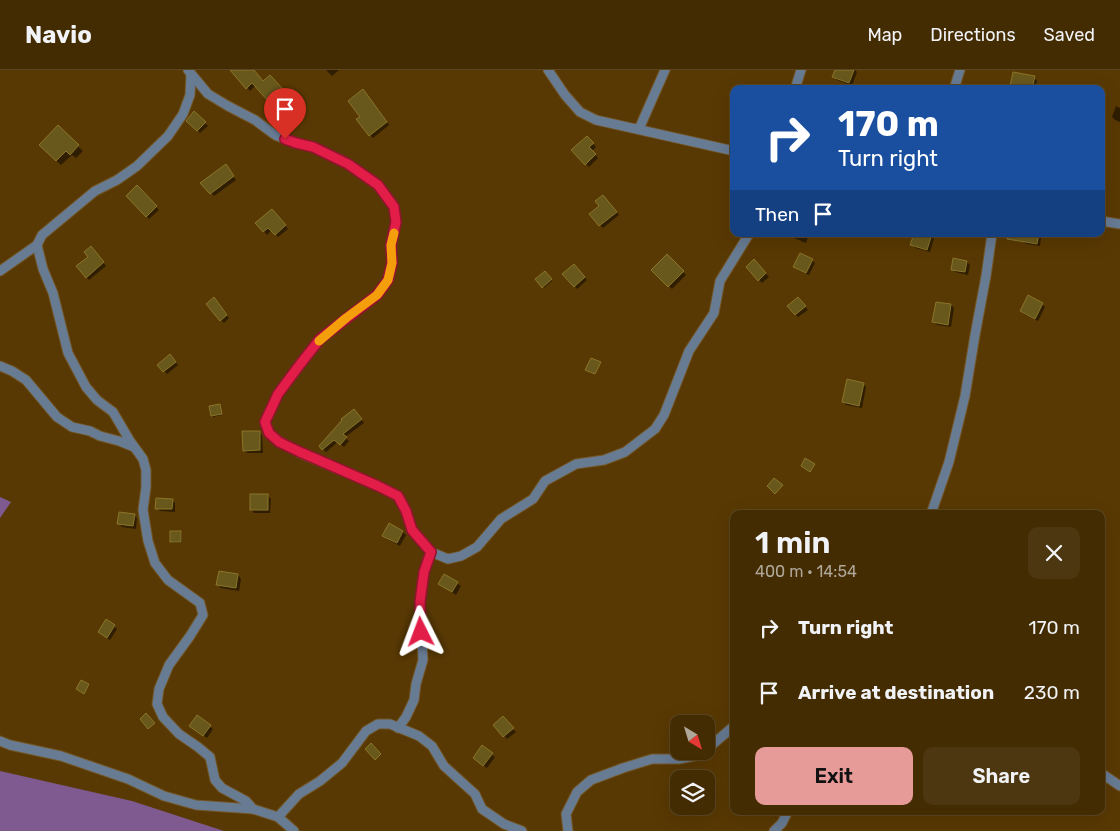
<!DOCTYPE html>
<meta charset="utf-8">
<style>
body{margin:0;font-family:Rubik,sans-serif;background:#4d3711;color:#f1f3f6;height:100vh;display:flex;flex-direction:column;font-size:19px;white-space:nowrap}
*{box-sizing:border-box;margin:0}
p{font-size:16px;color:#afa799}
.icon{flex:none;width:28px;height:28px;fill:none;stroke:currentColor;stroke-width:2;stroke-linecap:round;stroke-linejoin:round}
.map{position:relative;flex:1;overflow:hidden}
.side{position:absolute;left:730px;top:440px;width:375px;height:305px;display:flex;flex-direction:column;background:#432b02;border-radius:10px;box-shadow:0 5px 20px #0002,0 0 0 1px #5b4724}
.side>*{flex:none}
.hud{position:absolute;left:730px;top:15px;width:375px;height:152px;border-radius:10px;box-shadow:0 5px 20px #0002,0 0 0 1px #5b4724;background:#1a4fa0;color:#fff;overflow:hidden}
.needle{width:32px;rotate:142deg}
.buttons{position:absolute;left:670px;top:645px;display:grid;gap:10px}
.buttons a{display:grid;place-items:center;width:45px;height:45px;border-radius:10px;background:#432b02;box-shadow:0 5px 20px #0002,0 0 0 1px #5b4724;font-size:25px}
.pin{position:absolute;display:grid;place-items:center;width:42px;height:42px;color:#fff;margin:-51px -21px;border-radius:50% 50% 50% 0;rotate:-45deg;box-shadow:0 0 5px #0007}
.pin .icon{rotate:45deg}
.me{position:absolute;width:55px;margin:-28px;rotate:357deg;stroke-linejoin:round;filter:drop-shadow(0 0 4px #0008)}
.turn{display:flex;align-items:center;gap:18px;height:105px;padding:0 25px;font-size:22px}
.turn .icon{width:65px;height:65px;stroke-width:2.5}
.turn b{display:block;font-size:35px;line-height:42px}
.then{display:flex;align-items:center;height:48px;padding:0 25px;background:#0003;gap:10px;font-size:19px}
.round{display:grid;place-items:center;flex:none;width:52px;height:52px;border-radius:10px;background:#4d3711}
.overview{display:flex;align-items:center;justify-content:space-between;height:85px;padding:0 25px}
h1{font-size:30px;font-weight:600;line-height:38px}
.primary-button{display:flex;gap:10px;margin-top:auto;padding:10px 25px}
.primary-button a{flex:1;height:58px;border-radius:10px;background:#e69b98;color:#111;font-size:20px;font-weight:600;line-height:58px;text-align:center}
.primary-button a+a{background:#4d3711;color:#f1f3f6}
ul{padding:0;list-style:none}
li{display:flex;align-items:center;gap:15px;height:65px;padding:0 25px}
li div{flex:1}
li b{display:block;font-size:19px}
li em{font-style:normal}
header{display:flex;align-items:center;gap:30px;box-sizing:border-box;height:70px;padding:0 25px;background:#432b02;border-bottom:1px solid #5b4724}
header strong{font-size:24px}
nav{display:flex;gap:28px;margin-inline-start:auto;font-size:18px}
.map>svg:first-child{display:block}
</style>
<header>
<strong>Navio</strong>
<nav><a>Map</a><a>Directions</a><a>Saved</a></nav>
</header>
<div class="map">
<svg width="1120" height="761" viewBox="0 0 1120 761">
<rect width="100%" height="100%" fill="#593903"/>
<g fill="#7e5a91">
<polygon points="0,427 11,432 0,448"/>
<polygon points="0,701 132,731 224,761 0,761"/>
</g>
<g fill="#0007">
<polygon points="233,0 253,0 263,12 270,6 284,22 272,33 256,15 250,21"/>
<polygon points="326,0 339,0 332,6"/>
<polygon points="836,0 855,0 857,2 852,16 837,10 834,7"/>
<polygon points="1034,7 1037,11 1035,19 1014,19 1011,16"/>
<polygon points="366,23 389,55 373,68 370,65"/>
<polygon points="1116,36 1120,38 1120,52 1115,50 1112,47"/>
<polygon points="194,42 208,56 200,63 188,51"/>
<polygon points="58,57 83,81 76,88 72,85 61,95 40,75"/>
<polygon points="587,67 596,77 592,81 598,88 589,97 573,80"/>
<polygon points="228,99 236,110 214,126 202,113"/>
<polygon points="137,116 159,140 149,149 127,126"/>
<polygon points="606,130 619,145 603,158 600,155"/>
<polygon points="275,143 288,159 278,167 272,160 267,165 257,153"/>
<polygon points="784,164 809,164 806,173"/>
<polygon points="915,164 933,164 935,165 930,182 915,178 912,175"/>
<polygon points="1024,164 1038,165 1041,168 1040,176 1026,174 1023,171"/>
<polygon points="94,181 106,196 89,210 86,207 89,187"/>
<polygon points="667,186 686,205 672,219 653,200"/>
<polygon points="812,190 815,193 809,205 798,200 795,197"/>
<polygon points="754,191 769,207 762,213 747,197"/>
<polygon points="967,192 970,195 968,205 955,202 952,199"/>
<polygon points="573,196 587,210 577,219 564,204"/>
<polygon points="545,202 552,211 544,218 536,210"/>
<polygon points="801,231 808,240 798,247 795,244"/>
<polygon points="217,232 229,248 224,253 221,250"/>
<polygon points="937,233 951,235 954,238 951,257 937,255 934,252"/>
<polygon points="1042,234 1045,237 1038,251 1024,244 1021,241"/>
<polygon points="173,289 178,295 167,304 159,295"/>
<polygon points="863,314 866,317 862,338 846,335 843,332"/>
<polygon points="220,336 222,345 213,347 212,345"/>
<polygon points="357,343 364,353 345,367 349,371 344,377 338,372 326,382 320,376"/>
<polygon points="259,362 262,365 263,383 247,383 244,380"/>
<polygon points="268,426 271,429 270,443 254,443 251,439"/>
<polygon points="172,430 175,433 175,442 160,441 157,438"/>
<polygon points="134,445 137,448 136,459 122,457 119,454"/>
<polygon points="181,462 182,463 182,473 173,473 171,472"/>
<polygon points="403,462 406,465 400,476 387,469 384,466"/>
<polygon points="238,505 241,509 239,521 221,518 218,515"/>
<polygon points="444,505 461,516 456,525 439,513"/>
<polygon points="114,556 117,559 110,570 102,565"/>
<polygon points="197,647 213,659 207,668 194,659"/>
<polygon points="503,648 516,662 507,669 495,655"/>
<polygon points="482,677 495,687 487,698 477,691"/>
</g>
<g fill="#68581c" stroke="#8a7529">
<polygon points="230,0 254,0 263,11 270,5 282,18 268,31 252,13 246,19"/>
<polygon points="835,0 854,0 849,13 832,7"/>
<polygon points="1013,2 1035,6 1032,19 1020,19 1010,16"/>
<polygon points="363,19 387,52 369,66 356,49 360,47 348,31"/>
<polygon points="194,41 206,52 197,61 186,51"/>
<polygon points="58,55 79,75 70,85 66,81 56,91 39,75"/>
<polygon points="587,66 594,73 589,77 596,84 585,95 571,80"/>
<polygon points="226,94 234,106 210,124 200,113"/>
<polygon points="137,115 157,136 146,147 126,126"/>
<polygon points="603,125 617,142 599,156 589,144 599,136 595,131"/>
<polygon points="272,139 286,155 275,165 268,158 263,162 255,153"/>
<polygon points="914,164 932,164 927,180 910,175"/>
<polygon points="1007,164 1039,164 1037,174 1007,169"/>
<polygon points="91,176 104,192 86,208 76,196 88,187 84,182"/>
<polygon points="800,183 813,189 806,203 793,197"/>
<polygon points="667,184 684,201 668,217 651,200"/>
<polygon points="953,188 967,191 965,202 951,200"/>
<polygon points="754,189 766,203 758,211 746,197"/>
<polygon points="574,194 585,207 574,217 562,204"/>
<polygon points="545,201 552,209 542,218 535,209"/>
<polygon points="1028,225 1043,233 1035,249 1020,241"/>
<polygon points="214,227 227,245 220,251 206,234"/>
<polygon points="798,227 806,236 795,245 787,236"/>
<polygon points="936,232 951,234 948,255 932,252"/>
<polygon points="170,284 176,292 163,302 157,295"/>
<polygon points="591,288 601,292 595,304 585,300"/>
<polygon points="847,309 864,313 859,336 842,332"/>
<polygon points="220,334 222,344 211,346 209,336"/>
<polygon points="354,339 362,349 343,364 347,367 340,375 334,370 322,380 319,376 342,350 341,349"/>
<polygon points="242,361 260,361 260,380 243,381"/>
<polygon points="805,388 815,394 810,402 801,396"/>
<polygon points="774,408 783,415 775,424 767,416"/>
<rect x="250" y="424" width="18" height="16"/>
<polygon points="156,428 173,429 172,439 155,439"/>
<polygon points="119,442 135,444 133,456 117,454"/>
<polygon points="389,453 403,461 397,473 382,466"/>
<rect x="170" y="461" width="11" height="11"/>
<polygon points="219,501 238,504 236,518 216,515"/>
<polygon points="444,504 458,512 452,522 438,514"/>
<polygon points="106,549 115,555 107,568 98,562"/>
<polygon points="81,610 89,614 84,624 76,619"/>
<polygon points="146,643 155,653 148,659 140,649"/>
<polygon points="197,645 211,655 203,666 189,656"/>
<polygon points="503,646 514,658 503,667 493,655"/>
<polygon points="371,673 381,684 375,690 365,679"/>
<polygon points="482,675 493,683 483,696 473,688"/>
</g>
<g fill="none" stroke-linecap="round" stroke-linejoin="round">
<g stroke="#735626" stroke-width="11">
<g id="minor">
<polyline points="188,0 208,24 228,36 255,50 275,65 296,73 313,77 348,94 378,115 394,137 396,152 391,175 392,193 388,210 377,225 320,269 278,324 265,352 269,363 279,371 300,383 378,416 398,426 406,441 412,460 431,482 448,489 461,486 477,477 501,449 533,429 545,411 576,394 604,390 625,382 655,359 664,345 689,281 714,243 720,211 749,164"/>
<polyline points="548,0 565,25 580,42 596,50 734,81"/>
<polyline points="191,4 190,25 183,44 168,66 137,96 117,110 95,121 42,165 37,175 43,199 53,223 68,283 86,317 97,330 113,342 130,371 143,389 146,400 146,417 143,440 148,471 155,493 168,510 200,533 203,545 190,566 169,595 159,619 157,634 163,647 179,664 198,677 210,687 215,710 222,718 246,731 253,739"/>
<polyline points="795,19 801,0"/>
<polyline points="954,19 960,0"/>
<polyline points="639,59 665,0"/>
<polyline points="1101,151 1120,154"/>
<polyline points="0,201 37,175"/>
<polyline points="0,296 12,301 26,310 57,347 72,357 90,361 100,366 119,371 134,377"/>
<polyline points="931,444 949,392 965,326 975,265 986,206 992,164"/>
<polyline points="398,658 406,647 414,630 416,614 423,590 420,532 424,502 431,482"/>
<polyline points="0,671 10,675 61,686 128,709 164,726 196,735 253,739 278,747 294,761"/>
<polyline points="706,680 734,656"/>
<polyline points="1101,703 1120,716"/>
<polyline points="278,747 299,724 320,711 342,693 366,661 378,654 390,654 419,666 432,676 444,696 475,724 482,739 504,754 522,761"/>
<polyline points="568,761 566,744 577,722 591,710 623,698 652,689 679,689 700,685 704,681"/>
<polyline points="774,761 782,753 788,741"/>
</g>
</g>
<use href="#minor" stroke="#677b93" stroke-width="9"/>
</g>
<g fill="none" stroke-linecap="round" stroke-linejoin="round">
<g stroke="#92132f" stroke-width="12">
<polyline id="route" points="285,69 296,73 313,77 348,94 378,115 394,137 396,152 391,175 392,193 388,210 377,225 320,269 298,297 278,324 265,352 269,363 279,372 300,382 378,416 398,426 406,441 412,460 431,482 424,502 420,532 421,562"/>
</g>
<use href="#route" stroke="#e11d48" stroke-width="9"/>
<polyline stroke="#f59e0b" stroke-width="9" points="319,271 346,248 377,225 388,210 392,193 391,175 394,163"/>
</g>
</svg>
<div class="buttons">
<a><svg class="needle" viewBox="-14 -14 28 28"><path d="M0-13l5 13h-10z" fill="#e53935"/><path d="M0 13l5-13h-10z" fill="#afa799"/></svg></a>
<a><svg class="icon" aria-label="layers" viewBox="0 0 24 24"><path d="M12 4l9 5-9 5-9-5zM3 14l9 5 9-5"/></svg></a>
</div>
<div class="pin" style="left:285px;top:69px;background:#d93025"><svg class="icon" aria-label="arrive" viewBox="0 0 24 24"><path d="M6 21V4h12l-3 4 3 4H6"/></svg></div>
<svg class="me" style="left:421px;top:562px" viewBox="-20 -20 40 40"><path d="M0-17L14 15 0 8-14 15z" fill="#e11d48" stroke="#fff" stroke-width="4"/></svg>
<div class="hud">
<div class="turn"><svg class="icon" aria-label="right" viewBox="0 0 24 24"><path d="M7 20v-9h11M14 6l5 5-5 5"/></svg><div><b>170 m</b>Turn right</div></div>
<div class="then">Then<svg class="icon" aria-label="arrive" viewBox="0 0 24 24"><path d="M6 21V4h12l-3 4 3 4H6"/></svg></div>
</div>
<section class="side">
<div class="overview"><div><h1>1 min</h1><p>400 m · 14:54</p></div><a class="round"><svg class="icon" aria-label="close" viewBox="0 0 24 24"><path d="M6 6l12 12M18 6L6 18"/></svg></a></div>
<ul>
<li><svg class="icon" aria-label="right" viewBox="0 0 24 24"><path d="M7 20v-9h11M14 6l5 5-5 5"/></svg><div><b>Turn right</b></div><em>170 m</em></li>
<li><svg class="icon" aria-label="arrive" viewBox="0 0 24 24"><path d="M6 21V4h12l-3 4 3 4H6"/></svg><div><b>Arrive at destination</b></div><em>230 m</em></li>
</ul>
<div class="primary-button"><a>Exit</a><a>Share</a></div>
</section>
</div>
